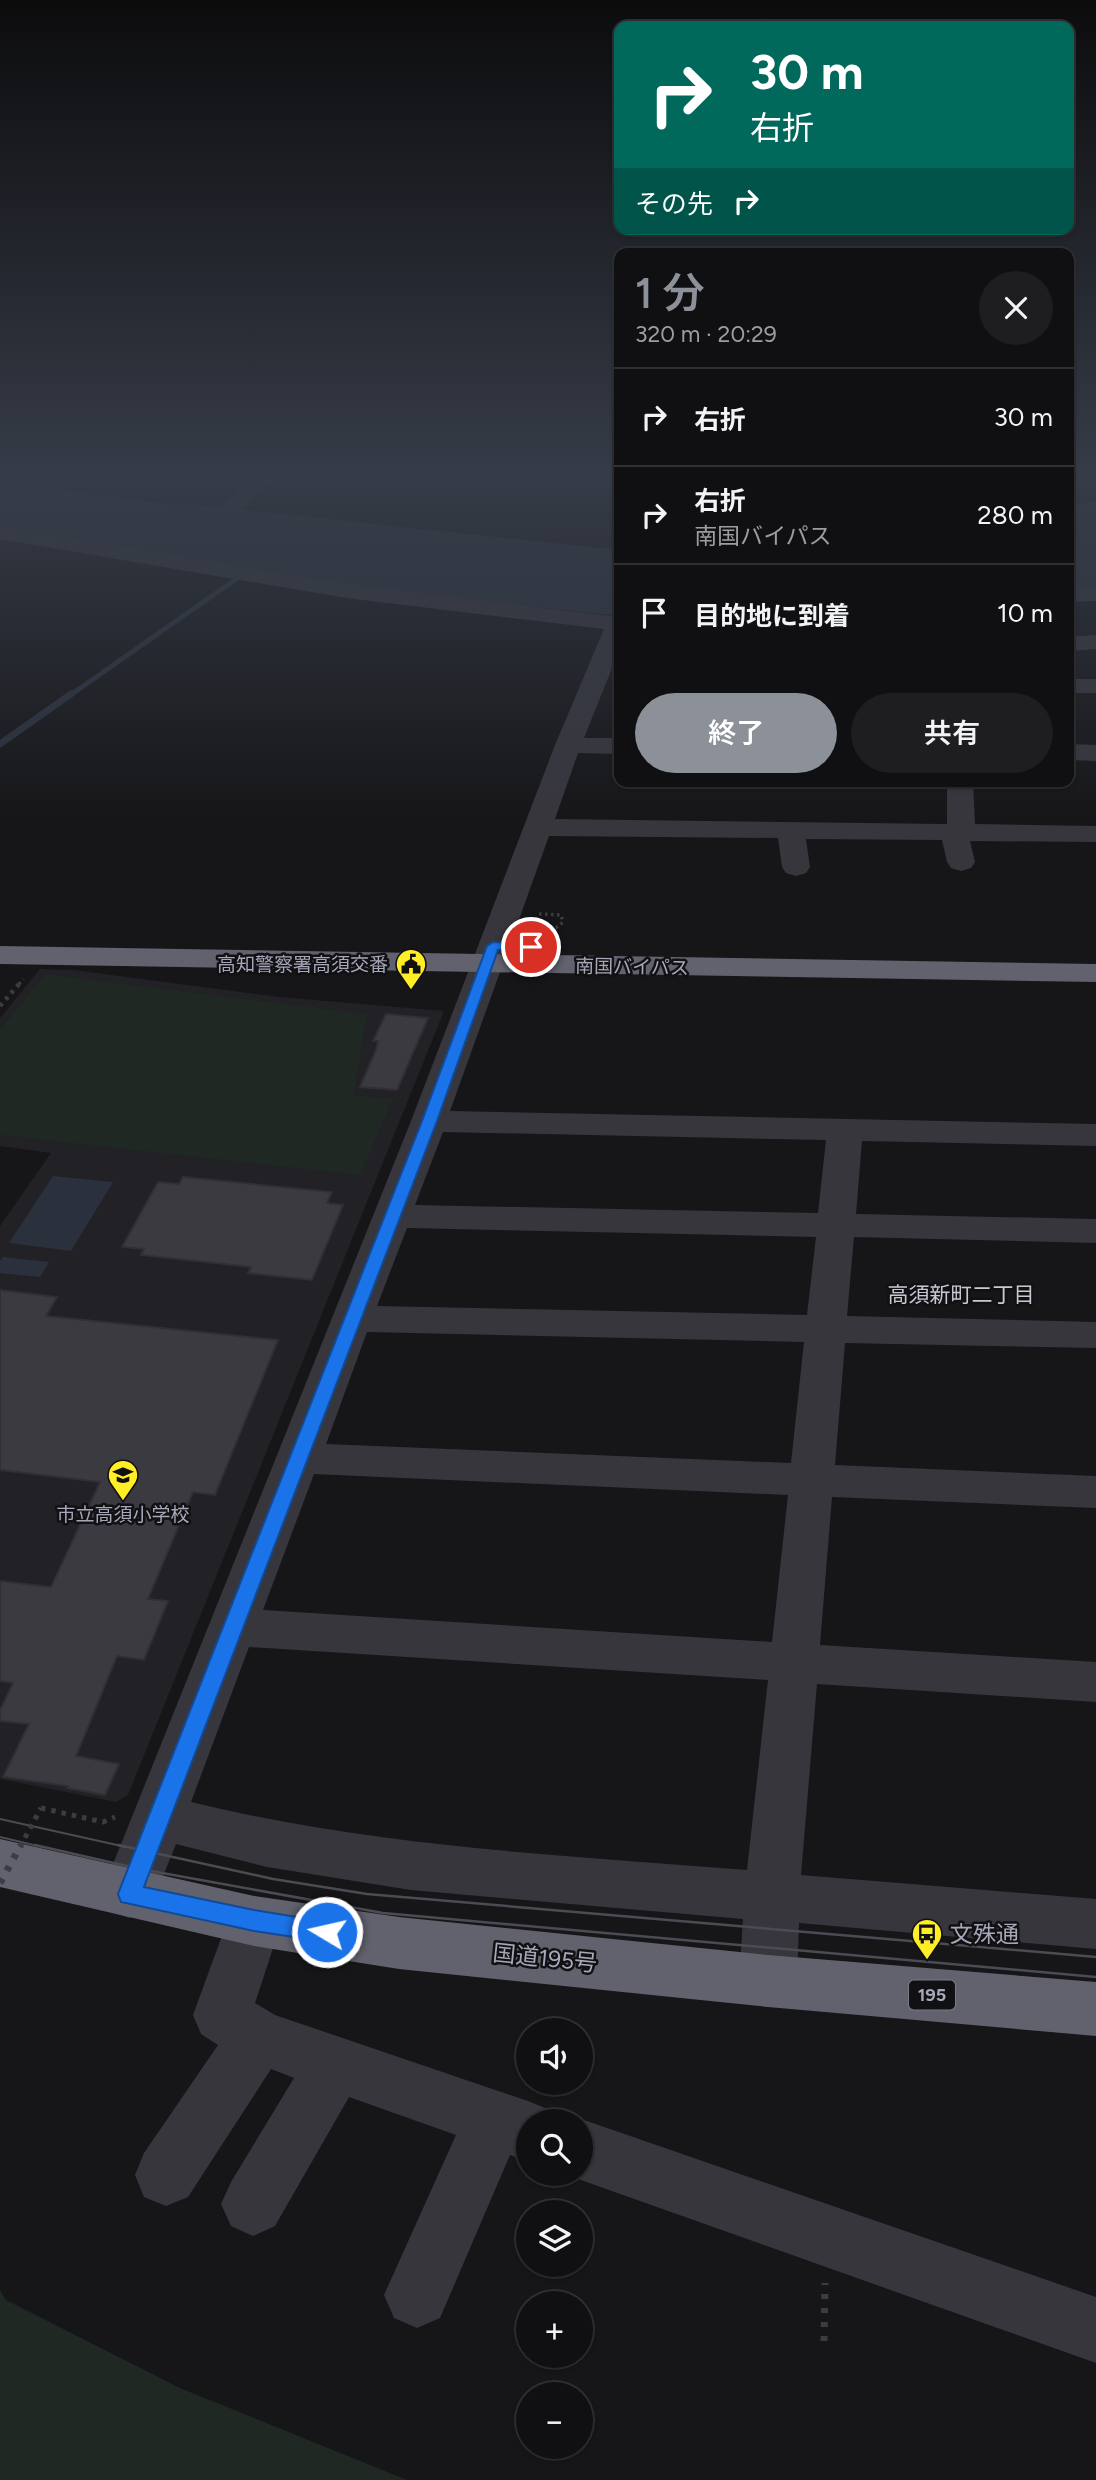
<!DOCTYPE html>
<html lang="ja">
<meta charset="utf-8">
<style>
body{margin:0;font-family:Figtree,"Noto Sans JP",sans-serif;background:#1e1e20;color:#f1f3f6;height:100vh;display:flex;flex-direction:column;font-size:26px;white-space:nowrap}
*{box-sizing:border-box;margin:0}
p{font-size:23px;color:#9c9d9f}
.icon{flex:none;width:38px;height:38px;fill:none;stroke:currentColor;stroke-width:2;stroke-linecap:round;stroke-linejoin:round}
.map{position:relative;flex:1;overflow:hidden}
.sheet{position:absolute;left:614px;top:248px;width:460px;height:539px;display:flex;flex-direction:column;background:#101012;border-radius:14px;box-shadow:0 2px 5px #0004,0 0 0 2px #303032}
.sheet>*{flex:none}
.guide{position:absolute;left:614px;top:21px;width:460px;height:214px;border-radius:14px;box-shadow:0 2px 5px #0004,0 0 0 2px #303032;background:#00695c;color:#fff;overflow:hidden}
.buttons{position:absolute;left:516px;top:2018px;display:grid;gap:14px}
.buttons a{display:grid;place-items:center;width:77px;height:77px;border-radius:50%;background:#101012;box-shadow:0 2px 5px #0004,0 0 0 2px #303032;font-size:35px}
.pin{position:absolute;display:grid;place-items:center;width:60px;height:60px;color:#fff;margin:-30px;border:4px solid #fff;border-radius:50%;box-shadow:0 2px 7px #0007}
.me{position:absolute;width:77px;margin:-38px;rotate:279deg;stroke-linejoin:round;filter:drop-shadow(0 0 5px #0008)}
.turn{display:flex;align-items:center;gap:24px;height:147px;padding:0 21px;font-size:32px}
.turn .icon{width:91px;height:91px;stroke-width:2.5}
.turn b{display:block;font-size:49px;line-height:60px}
.then{display:flex;align-items:center;height:66px;padding:0 21px;background:#0003;gap:14px;font-size:26px}
.round{display:grid;place-items:center;flex:none;width:74px;height:74px;border-radius:37px;background:#1e1e20}
.head{display:flex;align-items:center;justify-content:space-between;height:119px;padding:0 21px}
h1{font-size:42px;font-weight:600;line-height:52px;color:#8c9099}
.action{display:flex;gap:14px;margin-top:auto;padding:14px 21px}
.action a{flex:1;height:80px;border-radius:42px;background:#8c9099;color:#fff;font-size:28px;font-weight:600;line-height:80px;text-align:center}
.action a+a{background:#1e1e20;color:#f1f3f6}
ul{padding:0;list-style:none}
li{display:flex;align-items:center;gap:21px;height:98px;padding:0 21px;border-top:2px solid #303032}
li div{flex:1}
li b{display:block;font-size:26px}
li em{font-style:normal}
.map>svg:first-child{display:block}
</style>
<div class="map">
<svg width="1096" height="2480" viewBox="0 0 1096 2480">
<rect width="100%" height="100%" fill="#161618"/>
<polygon fill="#222125" points="40,969 74,970 279,997 444,1011 128,1795 116,1802 0,1779 0,1226 51,1153 0,1146 0,1018"/>
<g fill="#1f2822">
<polygon points="45,974 367,1014 354,1095 393,1099 360,1175 0,1135 0,1030"/>
<polygon points="0,2290 6,2300 180,2388 407,2480 0,2480"/>
</g>
<g fill="#2b303d">
<polygon points="0,482 175,505 197,505 619,550 619,616 374,590 0,529"/>
<polygon points="1096,501 1096,590 1069,591 1069,505"/>
<polygon points="53,1176 113,1182 71,1251 9,1243"/>
<polygon points="3,1257 49,1262 40,1277 0,1273 0,1261"/>
</g>
<g fill="none" stroke-linecap="round" stroke-linejoin="round">
<polyline stroke="#2b303d" stroke-width="5" points="69,696 239,577"/>
<polyline stroke="#2b303d" stroke-width="7" points="0,744 71,694"/>
</g>
<g fill="#3a3a40" stroke="#312f34" stroke-width="2">
<polygon points="386,1014 428,1018 397,1090 360,1087 376,1050 378,1041 373,1041"/>
<polygon points="183,1177 332,1192 327,1203 343,1205 312,1280 248,1273 251,1267 141,1255 144,1249 122,1247 158,1182 179,1184"/>
<polygon points="0,1290 57,1297 46,1316 278,1340 215,1495 193,1492 148,1599 168,1601 144,1660 117,1656 76,1756 119,1764 105,1795 67,1788 68,1786 3,1777 29,1724 0,1721 0,1710 13,1683 0,1681 0,1581 51,1587 100,1482 0,1470"/>
</g>
<g fill="none" stroke-linecap="round" stroke-linejoin="round">
<g stroke="#3c3c44" stroke-width="3.5" stroke-dasharray="2.5 3.5" stroke-linecap="butt">
<polyline points="532,927 556,928 563,922 561,915 539,914"/>
<polyline points="528,934 553,936 553,933 530,931"/>
<polyline points="19,984 23,979"/>
</g>
<polyline stroke="#3c3c44" stroke-width="4.5" stroke-dasharray="3.5 5" stroke-linecap="butt" points="0,1006 20,983"/>
<polyline stroke="#3c3c44" stroke-width="5" stroke-dasharray="4.5 6" stroke-linecap="butt" points="41,1808 103,1822 115,1817"/>
<polyline stroke="#3c3c44" stroke-width="7" stroke-dasharray="5 9" stroke-linecap="butt" points="824,2341 825,2283"/>
<g fill="#37363d" fill-rule="evenodd">
<polygon points="256,474 275,474 241,510 227,510 224,506 227,502"/>
<path d="M0,527L346,584L610,616L620,611V648L584,738H620V754L578,753L555,819L947,824V782H973L975,824L1096,826V842L970,841L975,862L971,868L961,871L951,868L947,862L942,840L806,839L810,867L806,873L796,876L786,873L782,867L778,838L549,836L450,1111L1096,1124V1146L862,1141L856,1214L1096,1219V1243L854,1237L847,1316L1096,1322V1348L845,1343L835,1465L1096,1476V1508L832,1497L820,1645L1096,1662V1702L817,1684L801,1875L1096,1899V1949L799,1923L797,1981L788,2000L768,2007L748,2000L739,1981L743,1919L411,1890L267,1867L176,1844L149,1911L129,1918L109,1911L101,1894L411,1121L555,745L604,629L346,598L0,539ZM443,1132L826,1140L818,1213L415,1205ZM407,1228L816,1237L807,1315L377,1306ZM367,1332L804,1342L791,1463L326,1444ZM314,1474L788,1495L772,1642L263,1610ZM249,1647L768,1680L747,1870C561,1855 373,1847 191,1802Z"/>
<polygon points="1096,587 1096,601 1069,602 1069,588"/>
<polygon points="1096,635 1096,649 1069,651 1069,637"/>
<rect x="1069" y="679" width="27" height="14"/>
<polygon points="1069,744 1096,745 1096,761 1069,760"/>
<polygon points="254,1896 274,1903 282,1921 255,2003 275,2015 528,2101 550,2110 554,2121 528,2121 528,2161 510,2155 440,2318 417,2328 394,2318 384,2295 456,2135 349,2097 275,2226 253,2236 231,2226 221,2204 231,2182 294,2078 271,2069 188,2197 166,2206 144,2197 135,2175 144,2153 218,2045 201,2034 193,2015 234,1903"/>
<polygon points="581,2119 1096,2297 1096,2363 564,2174 581,2174 581,2121 577,2121"/>
</g>
<g fill="#62626f" fill-rule="evenodd">
<polygon points="0,946 1096,964 1096,982 0,964"/>
<polygon points="0,1839 254,1896 399,1917 768,1955 1096,1982 1096,2036 768,2007 399,1969 254,1946 0,1887"/>
</g>
<g stroke="#4b4b54" stroke-width="2">
<polyline points="0,1819 126,1847"/>
<polyline points="0,1837 42,1847"/>
</g>
<g stroke="#4b4b54" stroke-width="2.5">
<polyline points="35,1845 140,1869 383,1913 1096,1977"/>
<polyline points="118,1845 273,1879 367,1894 1096,1957"/>
</g>
<polyline stroke="#3c3c44" stroke-width="5" stroke-dasharray="4.5 6" stroke-linecap="butt" points="20,1847 41,1808"/>
<polyline stroke="#3c3c44" stroke-width="7" stroke-dasharray="5 9" stroke-linecap="butt" points="0,1883 21,1845"/>
</g>
<linearGradient id="sky" x2="0" y2="1"><stop stop-color="#0c0c0d"/><stop offset="0.58" stop-color="#363c48"/><stop offset="1" stop-color="#363c48" stop-opacity="0"/></linearGradient>
<rect width="1096" height="821" fill="url(#sky)"/>
<polygon fill="#1a73e8" stroke="#114b97" stroke-width="2" points="493,942 531,943 538,947 531,950 498,950 437,1121 144,1887 254,1910 327,1922 335,1925 339,1932 335,1939 327,1942 254,1931 121,1902 118,1894 422,1121 487,946"/>
<defs>
<g id="civic-pin" transform="scale(1.575)"><path d="M0 17L-7.5 6A9.5 9.5 0 1 1 7.5 6Z" fill="#ffee26" stroke="#111113"/><path d="M-.6-6.5H3V-4.5H.6V-3L4-1V1h2V6H-6V1h2V-1L-.6-3ZM-1.2 2.5V6h2.4V2.5Z" fill="#111"/></g>
<g id="school-pin" transform="scale(1.575)"><path d="M0 17L-7.5 6A9.5 9.5 0 1 1 7.5 6Z" fill="#ffee26" stroke="#111113"/><path d="M0-5L7-2L0 1L-7-2ZM-4 1L0 2.5L4 1V4Q0 6-4 4Z" fill="#111"/></g>
<g id="bus-pin" transform="scale(1.575)"><path d="M0 17L-7.5 6A9.5 9.5 0 1 1 7.5 6Z" fill="#ffee26" stroke="#111113"/><path d="M-5-6H5V4H4V6H2V4H-2V6H-4V4H-5ZM-3.5-4V0h7V-4ZM-3.5 1.2v1.5H-2V1.2ZM2 1.2v1.5H3.5V1.2Z" fill="#111"/></g>
</defs>
<g fill-rule="evenodd">
<use href="#civic-pin" x="411" y="964"/>
<use href="#school-pin" x="123" y="1475"/>
<use href="#bus-pin" x="927" y="1934"/>
</g>
<g text-anchor="middle" dominant-baseline="central" stroke-width="5" stroke-linejoin="round" paint-order="stroke">
<rect fill="#111113" stroke="#797a87" stroke-width="2" x="909" y="1980.5" width="46" height="29" rx="5"/>
<g font-size="18" font-weight="bold" fill="#a6a7b9">
<text x="932" y="1995">195</text>
</g>
<g font-size="19" fill="#a6a7b9" stroke="#111113" text-anchor="end">
<text x="388" y="964">高知警察署高須交番</text>
<text x="123" y="1514" text-anchor="middle">市立高須小学校</text>
</g>
<g font-size="19" fill="#a6a7b9" stroke="#111113">
<text transform="translate(632 967) rotate(1)">南国バイパス</text>
</g>
<g font-size="21" fill="#c8c8d5" stroke="#111113">
<text x="961" y="1294">高須新町二丁目</text>
</g>
<g font-size="23" fill="#a6a7b9" stroke="#111113" text-anchor="start">
<text x="950" y="1934">文殊通</text>
</g>
<g font-size="23" fill="#a6a7b9" stroke="#111113">
<text transform="translate(545 1958) rotate(6)">国道195号</text>
</g>
</g>
</svg>
<div class="buttons">
<a><svg class="icon" aria-label="sound" viewBox="0 0 24 24"><path d="M4 9h4l5-4v14l-5-4H4zM17 9q2 3 0 6"/></svg></a>
<a><svg class="icon" aria-label="search" viewBox="0 0 24 24"><circle cx="10" cy="10" r="6"/><path d="M15 15l6 6"/></svg></a>
<a><svg class="icon" aria-label="layers" viewBox="0 0 24 24"><path d="M12 4l9 5-9 5-9-5zM3 14l9 5 9-5"/></svg></a>
<a>+</a>
<a>−</a>
</div>
<div class="pin" style="left:531px;top:947px;background:#d93025"><svg class="icon" aria-label="arrive" viewBox="0 0 24 24"><path d="M6 21V4h12l-3 4 3 4H6"/></svg></div>
<svg class="me" style="left:327px;top:1932px" viewBox="-20 -20 40 40"><circle r="17" fill="#1a73e8" stroke="#fff" stroke-width="3"/><path d="M0-11L8 9 0 5-8 9z" fill="#fff"/></svg>
<div class="guide">
<div class="turn"><svg class="icon" aria-label="right" viewBox="0 0 24 24"><path d="M7 20v-9h11M14 6l5 5-5 5"/></svg><div><b>30 m</b>右折</div></div>
<div class="then">その先<svg class="icon" aria-label="right" viewBox="0 0 24 24"><path d="M7 20v-9h11M14 6l5 5-5 5"/></svg></div>
</div>
<section class="sheet">
<div class="head"><div><h1>1 分</h1><p>320 m · 20:29</p></div><a class="round"><svg class="icon" aria-label="close" viewBox="0 0 24 24"><path d="M6 6l12 12M18 6L6 18"/></svg></a></div>
<ul>
<li><svg class="icon" aria-label="right" viewBox="0 0 24 24"><path d="M7 20v-9h11M14 6l5 5-5 5"/></svg><div><b>右折</b></div><em>30 m</em></li>
<li><svg class="icon" aria-label="right" viewBox="0 0 24 24"><path d="M7 20v-9h11M14 6l5 5-5 5"/></svg><div><b>右折</b><p>南国バイパス</p></div><em>280 m</em></li>
<li><svg class="icon" aria-label="arrive" viewBox="0 0 24 24"><path d="M6 21V4h12l-3 4 3 4H6"/></svg><div><b>目的地に到着</b></div><em>10 m</em></li>
</ul>
<div class="action"><a>終了</a><a>共有</a></div>
</section>
</div>
